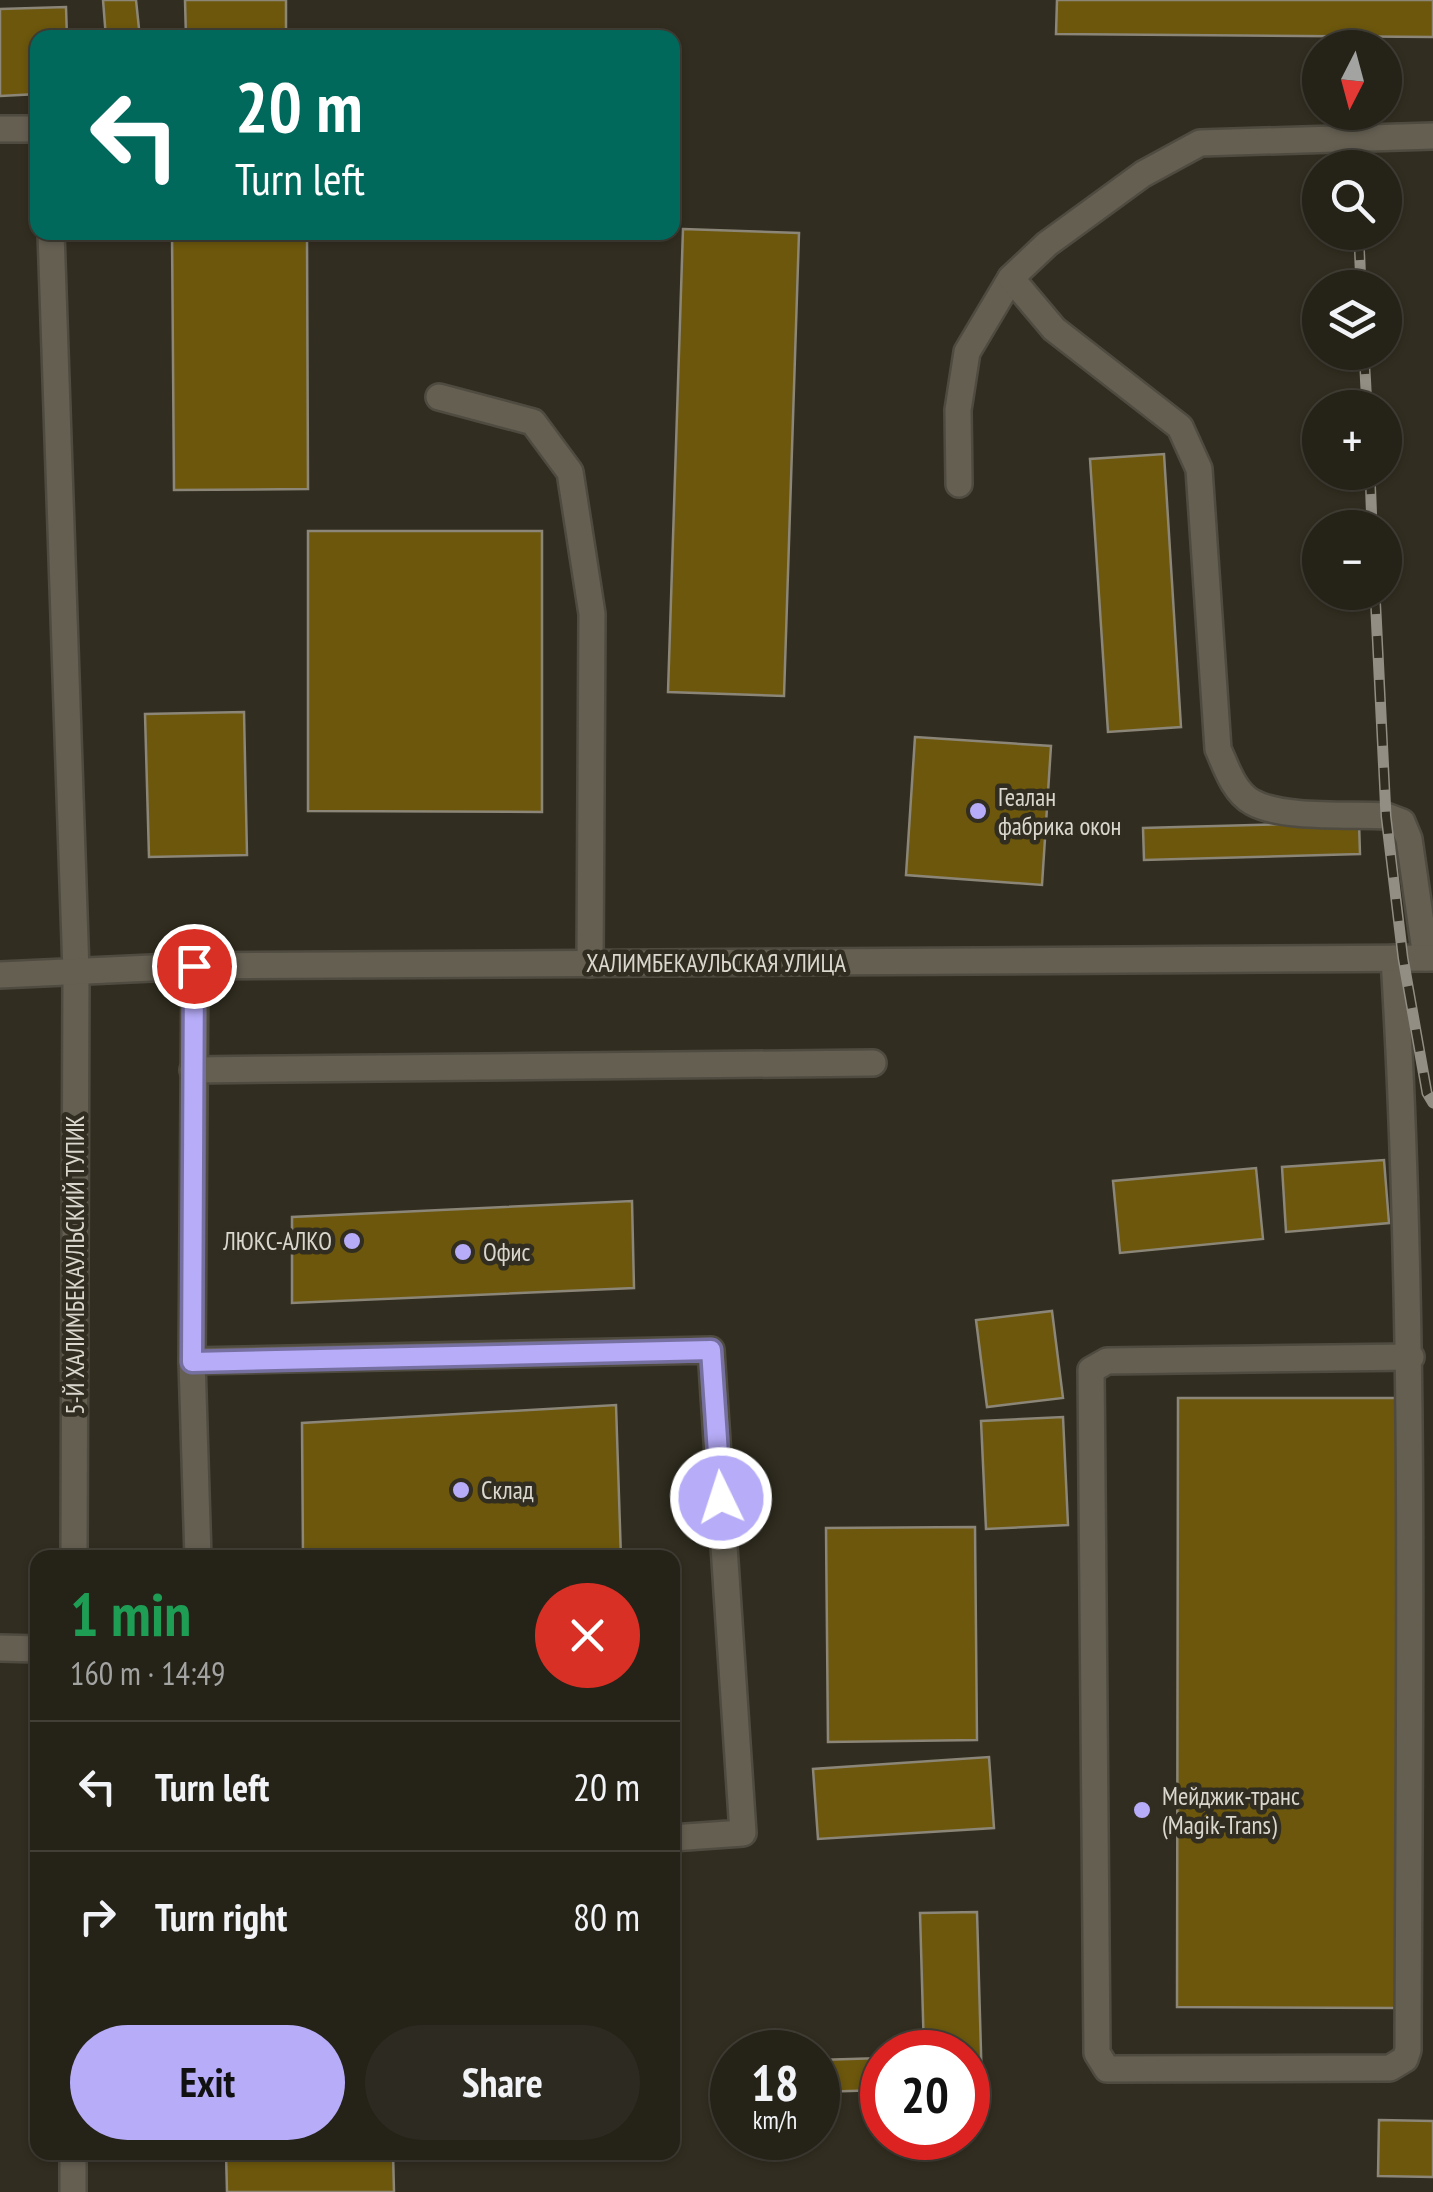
<!DOCTYPE html>
<meta charset="utf-8">
<style>
body{margin:0;font-family:"PT Sans Narrow",sans-serif;background:#2d2a21;color:#f1f3f6;height:100vh;display:flex;flex-direction:column;font-size:38px;white-space:nowrap}
*{box-sizing:border-box;margin:0}
p{font-size:32px;color:#a3a4a2}
.icon{flex:none;width:55px;height:55px;fill:none;stroke:currentColor;stroke-width:2;stroke-linecap:round;stroke-linejoin:round}
.map{position:relative;flex:1;overflow:hidden}
.details{position:absolute;left:30px;top:1550px;width:650px;height:610px;display:flex;flex-direction:column;background:#252218;border-radius:20px;box-shadow:0 2px 8px #0004,0 0 0 2px #423f37}
.details>*{flex:none}
.banner{position:absolute;left:30px;top:30px;width:650px;height:210px;border-radius:20px;box-shadow:0 2px 8px #0004,0 0 0 2px #423f37;background:#00695c;color:#fff;overflow:hidden}
.needle{width:65px;rotate:186deg}
.controls{position:absolute;left:1302px;top:30px;display:grid;gap:20px}
.controls a{display:grid;place-items:center;width:100px;height:100px;border-radius:50%;background:#252218;box-shadow:0 2px 8px #0004,0 0 0 2px #423f37;font-size:50px}
.speed{position:absolute;left:710px;top:2030px;display:flex;gap:20px;font-size:50px;font-weight:700;text-align:center}
.speed>*{display:grid;place-content:center;width:130px;height:130px;border-radius:50%;background:#252218;box-shadow:0 2px 8px #0004,0 0 0 2px #423f37;line-height:1}
.speed small{font-size:25px;font-weight:400}
.speed .limit{border:15px solid #d22;background:#fff;color:#111}
.pin{position:absolute;display:grid;place-items:center;width:85px;height:85px;color:#fff;margin:-42px;border:5px solid #fff;border-radius:50%;box-shadow:0 2px 10px #0007}
.me{position:absolute;width:110px;margin:-55px;rotate:356deg;stroke-linejoin:round;filter:drop-shadow(0 0 8px #0008)}
.turn{display:flex;align-items:center;gap:35px;height:210px;padding:0 40px;font-size:45px}
.turn .icon{width:130px;height:130px;stroke-width:2.5}
.turn b{display:block;font-size:70px;line-height:85px}
.round{display:grid;place-items:center;flex:none;width:105px;height:105px;border-radius:52px;background:#2d2a21}
.overview{display:flex;align-items:center;justify-content:space-between;height:170px;padding:0 40px}
h1{font-size:60px;font-weight:700;line-height:75px;color:#1e9e55}
.primary-button{display:flex;gap:20px;margin-top:auto;padding:20px 40px}
.primary-button a{flex:1;height:115px;border-radius:60px;background:#b6acf8;color:#111;font-size:40px;font-weight:700;line-height:115px;text-align:center}
.primary-button a+a{background:#2d2a21;color:#f1f3f6}
ul{padding:0;list-style:none}
li{display:flex;align-items:center;gap:30px;height:130px;padding:0 40px;border-top:2px solid #423f37}
li div{flex:1}
li b{display:block;font-size:38px}
li em{font-style:normal}
.map>svg:first-child{display:block}
</style>
<div class="map">
<svg width="1433" height="2192" viewBox="0 0 1433 2192">
<rect width="100%" height="100%" fill="#312d20"/>
<g fill="#6c570d" stroke="#8b8677" stroke-width="2.5">
<polygon points="103,0 136,0 140,38 106,38"/>
<polygon points="185,0 286,0 286,38 186,38"/>
<polygon points="1057,0 1433,0 1433,37 1056,34"/>
<polygon points="66,7 67,38 38,38 38,94 0,96 0,9"/>
<polygon points="683,229 799,233 784,696 668,692"/>
<polygon points="172,232 307,232 308,489 174,490"/>
<polygon points="1164,454 1181,727 1108,732 1090,459"/>
<polygon points="308,531 542,531 542,812 308,811"/>
<polygon points="244,712 247,855 149,857 145,714"/>
<polygon points="915,737 1051,746 1042,885 906,875"/>
<polygon points="1359,822 1360,854 1144,860 1143,828"/>
<polygon points="1384,1160 1389,1223 1286,1232 1282,1167"/>
<polygon points="1256,1168 1263,1239 1120,1253 1113,1181"/>
<polygon points="632,1201 634,1288 292,1303 292,1217"/>
<polygon points="1052,1311 1063,1398 987,1407 976,1320"/>
<polygon points="1178,1398 1399,1398 1397,2008 1177,2007"/>
<polygon points="616,1405 621,1558 303,1558 302,1423"/>
<polygon points="1063,1417 1068,1525 986,1529 981,1421"/>
<polygon points="975,1527 977,1740 828,1742 826,1528"/>
<polygon points="989,1757 994,1828 818,1839 813,1769"/>
<polygon points="977,1912 982,2087 968,2087 968,2052 924,2052 920,1913"/>
<polygon points="882,2058 882,2090 818,2092 818,2060"/>
<polygon points="1379,2120 1433,2121 1433,2177 1378,2176"/>
<polygon points="226,2152 393,2152 394,2192 227,2192"/>
</g>
<g fill="none" stroke-linecap="round" stroke-linejoin="round">
<g stroke="#4f4b40" stroke-width="30">
<g id="minor">
<polyline points="0,129 38,129"/>
<polyline points="51,232 76,972 74,1558"/>
<polyline points="439,397 533,422 570,472 592,614 590,964"/>
<polyline points="959,484 958,410 967,352 1011,278"/>
<path d="M1394,958C1416,1322 1409,1685 1408,2050L1405,2059L1390,2068L1107,2069L1097,2053L1091,1370L1107,1361L1411,1357"/>
<path d="M1426,958L1409,839L1402,822L1386,816C1351,814 1281,819 1252,802C1234,792 1226,767 1218,749L1199,469L1180,427L1054,329L1011,278L1047,244L1143,174L1200,143L1433,136"/>
<polyline points="195,966 192,1361 198,1558"/>
<polyline points="0,975 195,966 1433,958"/>
<polyline points="193,1070 873,1063"/>
<polyline points="192,1361 711,1350 743,1833 672,1838"/>
<polyline points="0,1648 38,1649"/>
<polyline points="73,2192 73,2152"/>
</g>
</g>
<use href="#minor" stroke="#645f51" stroke-width="25"/>
<g stroke="#928e84" stroke-width="11">
<g id="rail">
<polyline points="1359,238 1361,288"/>
<polyline points="1364,352 1367,408"/>
<polyline points="1370,472 1372,528"/>
<polyline points="1375,592 1386,816 1403,958 1427,1093 1433,1103"/>
</g>
</g>
<use href="#rail" stroke="#312d20" stroke-width="8" stroke-dasharray="22" stroke-linecap="butt"/>
</g>
<g fill="none" stroke-linecap="round" stroke-linejoin="round">
<g stroke="#7670a1" stroke-width="25">
<polyline id="route" points="194,966 192,1362 711,1350 721,1498"/>
</g>
<use href="#route" stroke="#b6acf8" stroke-width="18"/>
</g>
<g fill="#b6acf8" stroke="#312d20" stroke-width="4">
<circle cx="978" cy="811" r="10"/>
<circle cx="352" cy="1241" r="10"/>
<circle cx="463" cy="1252" r="10"/>
<circle cx="461" cy="1490" r="10"/>
<circle cx="1142" cy="1810" r="10"/>
</g>
<g text-anchor="middle" dominant-baseline="central" stroke-width="9" stroke-linejoin="round" paint-order="stroke">
<g font-size="25" fill="#dad7cf" stroke="#312d20" text-anchor="start">
<text x="998" y="797">Геалан<tspan x="998" dy="29">фабрика окон</tspan></text>
<text x="332" y="1241" text-anchor="end">ЛЮКС-АЛКО</text>
<text x="483" y="1252">Офис</text>
<text x="481" y="1490">Склад</text>
<text x="1162" y="1796">Мейджик-транс<tspan x="1162" dy="29">(Magik-Trans)</tspan></text>
</g>
<g font-size="25" fill="#dad7cf" stroke="#312d20">
<text x="716" y="963">ХАЛИМБЕКАУЛЬСКАЯ УЛИЦА</text>
<text transform="translate(75 1265) rotate(-90)">5-Й ХАЛИМБЕКАУЛЬСКИЙ ТУПИК</text>
</g>
</g>
</svg>
<div class="controls">
<a><svg class="needle" viewBox="-14 -14 28 28"><path d="M0-13l5 13h-10z" fill="#e53935"/><path d="M0 13l5-13h-10z" fill="#a3a4a2"/></svg></a>
<a><svg class="icon" aria-label="search" viewBox="0 0 24 24"><circle cx="10" cy="10" r="6"/><path d="M15 15l6 6"/></svg></a>
<a><svg class="icon" aria-label="layers" viewBox="0 0 24 24"><path d="M12 4l9 5-9 5-9-5zM3 14l9 5 9-5"/></svg></a>
<a>+</a>
<a>−</a>
</div>
<div class="speed"><div>18<small>km/h</small></div><div class="limit">20</div></div>
<div class="pin" style="left:194px;top:966px;background:#d93025"><svg class="icon" aria-label="arrive" viewBox="0 0 24 24"><path d="M6 21V4h12l-3 4 3 4H6"/></svg></div>
<svg class="me" style="left:721px;top:1498px" viewBox="-20 -20 40 40"><circle r="17" fill="#b6acf8" stroke="#fff" stroke-width="3"/><path d="M0-11L8 9 0 5-8 9z" fill="#fff"/></svg>
<div class="banner">
<div class="turn"><svg class="icon" aria-label="left" viewBox="0 0 24 24"><path d="M17 20v-9H6M10 6l-5 5 5 5"/></svg><div><b>20 m</b>Turn left</div></div>
</div>
<section class="details">
<div class="overview"><div><h1>1 min</h1><p>160 m · 14:49</p></div><a class="round" style="background:#d93025;color:#fff"><svg class="icon" aria-label="close" viewBox="0 0 24 24"><path d="M6 6l12 12M18 6L6 18"/></svg></a></div>
<ul>
<li><svg class="icon" aria-label="left" viewBox="0 0 24 24"><path d="M17 20v-9H6M10 6l-5 5 5 5"/></svg><div><b>Turn left</b></div><em>20 m</em></li>
<li><svg class="icon" aria-label="right" viewBox="0 0 24 24"><path d="M7 20v-9h11M14 6l5 5-5 5"/></svg><div><b>Turn right</b></div><em>80 m</em></li>
</ul>
<div class="primary-button"><a>Exit</a><a>Share</a></div>
</section>
</div>
